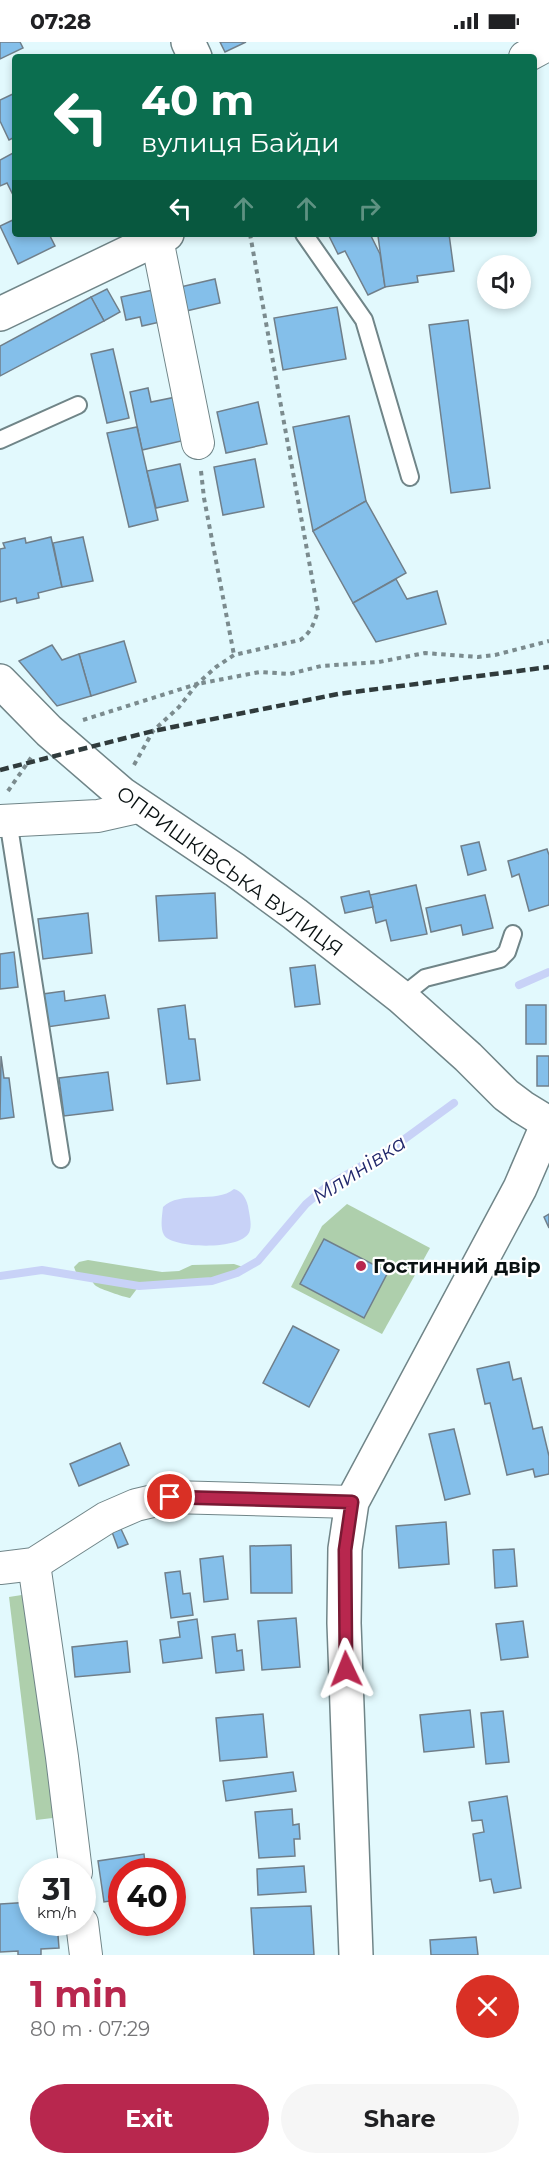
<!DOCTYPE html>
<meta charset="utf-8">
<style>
body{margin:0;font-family:Montserrat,sans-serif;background:#f6f6f6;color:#202124;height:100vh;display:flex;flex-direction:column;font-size:22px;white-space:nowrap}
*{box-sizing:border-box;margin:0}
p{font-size:20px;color:#757577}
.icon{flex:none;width:33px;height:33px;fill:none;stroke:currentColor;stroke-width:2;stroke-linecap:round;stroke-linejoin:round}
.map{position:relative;height:1913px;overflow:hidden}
.drawer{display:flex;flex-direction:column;background:#fff;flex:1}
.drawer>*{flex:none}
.top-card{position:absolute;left:12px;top:12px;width:525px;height:183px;border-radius:6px;box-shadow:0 3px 9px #0003;background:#0b6e4f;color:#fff;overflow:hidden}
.controls{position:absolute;left:477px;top:213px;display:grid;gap:12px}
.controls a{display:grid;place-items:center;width:54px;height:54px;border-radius:50%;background:#fff;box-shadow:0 3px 9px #0003;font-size:30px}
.speed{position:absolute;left:18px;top:1816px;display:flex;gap:12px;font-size:30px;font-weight:700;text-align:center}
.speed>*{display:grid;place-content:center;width:78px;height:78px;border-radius:50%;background:#fff;box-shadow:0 3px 9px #0003;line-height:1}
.speed small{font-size:15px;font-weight:400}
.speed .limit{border:9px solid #d22;background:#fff;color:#111}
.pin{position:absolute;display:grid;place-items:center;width:51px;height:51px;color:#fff;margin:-26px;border:3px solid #fff;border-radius:50%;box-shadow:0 2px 6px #0007}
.me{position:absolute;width:66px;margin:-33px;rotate:358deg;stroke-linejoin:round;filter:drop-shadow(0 0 4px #0008)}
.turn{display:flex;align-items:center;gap:21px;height:126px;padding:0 30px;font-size:27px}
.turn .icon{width:78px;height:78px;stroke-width:2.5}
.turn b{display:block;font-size:42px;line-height:51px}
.lanes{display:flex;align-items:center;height:57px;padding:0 30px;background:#0003;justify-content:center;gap:30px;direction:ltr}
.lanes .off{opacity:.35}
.round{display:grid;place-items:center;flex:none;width:63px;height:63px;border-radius:32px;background:#f6f6f6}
.overview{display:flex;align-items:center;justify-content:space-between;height:102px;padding:0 30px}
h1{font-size:36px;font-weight:700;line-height:45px;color:#b8274e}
.action{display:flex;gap:12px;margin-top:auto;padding:12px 30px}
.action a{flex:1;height:69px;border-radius:36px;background:#b8274e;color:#fff;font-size:24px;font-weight:700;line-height:69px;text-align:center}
.action a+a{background:#f6f6f6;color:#202124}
.status{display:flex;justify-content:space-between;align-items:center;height:42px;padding:0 30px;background:#fff;direction:ltr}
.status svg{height:16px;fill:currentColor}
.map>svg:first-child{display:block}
</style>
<div class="status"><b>07:28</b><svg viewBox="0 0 49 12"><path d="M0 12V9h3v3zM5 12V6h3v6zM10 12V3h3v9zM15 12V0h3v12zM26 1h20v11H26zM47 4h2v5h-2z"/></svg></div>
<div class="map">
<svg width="549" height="1913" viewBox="0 0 549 1913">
<rect width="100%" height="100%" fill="#e2f9fd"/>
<g fill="#aecfac">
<polygon points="347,1162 430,1206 382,1292 291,1245 322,1184"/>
<path d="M88,1218L162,1230L179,1229L192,1223L234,1222L246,1226L212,1239L139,1244L130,1256C124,1255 100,1247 96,1244C93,1242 92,1238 90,1235L77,1233L74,1225L79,1220Z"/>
<polygon points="28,1552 61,1775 36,1778 9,1555"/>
</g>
<path fill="#c8d2f7" d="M234,1147C242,1149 246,1156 248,1164C249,1171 252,1182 250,1188C246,1209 172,1207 164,1193C160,1186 162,1174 163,1165C180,1148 216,1162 234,1147Z"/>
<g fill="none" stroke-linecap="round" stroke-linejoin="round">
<g stroke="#c8d2f7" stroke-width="8">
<polyline points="519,943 549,930"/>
<polyline points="0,1234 42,1228 139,1244 212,1239 237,1231 258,1219 306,1162 326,1145 395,1104 454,1061"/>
</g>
</g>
<g fill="#84bfea" stroke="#707f8a" stroke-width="1.5">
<polygon points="0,0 20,0 23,6 0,17"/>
<polygon points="220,0 246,0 225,10"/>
<polygon points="15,51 15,95 9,98 0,79 0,58"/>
<polygon points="13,111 15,116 15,157 7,141 0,144 0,118"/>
<polygon points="15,177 15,192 49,192 55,204 18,222 0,184"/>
<polygon points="328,192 370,192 380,212 385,245 368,253 345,209 338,212"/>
<polygon points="396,192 449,192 454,229 417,234 418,240 385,245 378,194"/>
<polygon points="215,237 220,261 182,270 176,246"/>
<polygon points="162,246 169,278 142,284 140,275 126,278 121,255"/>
<polygon points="107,247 120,270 104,279 91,255"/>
<polygon points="91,255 104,279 0,334 0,304"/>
<polygon points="337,265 346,317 283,328 274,276"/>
<polygon points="468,278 490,446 451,451 429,283"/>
<polygon points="113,307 129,376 107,381 91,312"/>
<polygon points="148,346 151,360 181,354 190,397 142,408 130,350"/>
<polygon points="258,360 267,402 226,411 217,370"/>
<polygon points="349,374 366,459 313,489 293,385"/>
<polygon points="137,385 158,478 129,485 107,391"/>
<polygon points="255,417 264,465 223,473 214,425"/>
<polygon points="180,422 188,459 156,466 147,429"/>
<polygon points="366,459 406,531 353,561 313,489"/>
<polygon points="51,495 62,545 38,551 39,556 17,561 16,556 0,560 0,507 5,506 3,501 25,496 26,501"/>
<polygon points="83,495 93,539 62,545 53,501"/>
<polygon points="396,537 407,557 437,549 446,582 376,600 353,561"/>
<polygon points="124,599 136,640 91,654 79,612"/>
<polygon points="52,603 62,618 79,612 91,654 57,664 19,619"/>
<polygon points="479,800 486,828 468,833 461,804"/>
<polygon points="547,807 549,813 549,863 529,869 519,832 512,835 508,819"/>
<polygon points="416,843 427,892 391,899 386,878 376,881 370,853"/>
<polygon points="369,849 373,865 345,871 341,855"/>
<polygon points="215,851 217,896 159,899 156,854"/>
<polygon points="485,853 493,886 463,893 461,883 431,890 426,866"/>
<polygon points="88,871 92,911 43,917 38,877"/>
<polygon points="14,910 18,945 0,947 0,912"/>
<polygon points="315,923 320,962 295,965 290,926"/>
<polygon points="64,949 65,959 105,953 109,976 47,985 43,952"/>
<polygon points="185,963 189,997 195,997 200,1038 167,1042 158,967"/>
<rect x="526" y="963" width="20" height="39"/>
<polygon points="1,1014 4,1036 9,1036 14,1075 0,1077"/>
<rect x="537" y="1014" width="12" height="30"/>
<polygon points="108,1030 113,1068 64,1074 59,1036"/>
<polygon points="549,1172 549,1186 544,1175"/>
<polygon points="324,1197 388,1230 364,1276 300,1242"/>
<polygon points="293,1284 339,1308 309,1365 263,1341"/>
<polygon points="509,1320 513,1338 521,1336 533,1387 542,1385 549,1414 549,1432 535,1435 533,1427 507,1433 490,1361 485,1362 477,1327"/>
<polygon points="454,1387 470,1452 445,1458 429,1392"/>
<polygon points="120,1401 129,1423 79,1444 70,1422"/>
<polygon points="446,1480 449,1522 399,1526 396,1484"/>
<polygon points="121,1487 128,1502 118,1506 112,1490"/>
<polygon points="291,1503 292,1551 251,1551 250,1504"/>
<polygon points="514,1507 517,1544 495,1546 493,1508"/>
<polygon points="223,1514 228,1557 204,1560 200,1517"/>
<polygon points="180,1529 183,1552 190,1551 193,1573 171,1576 165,1531"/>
<polygon points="296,1576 300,1625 262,1628 258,1579"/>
<polygon points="197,1577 202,1616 163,1621 160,1598 180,1595 178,1580"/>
<polygon points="523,1579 528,1615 501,1618 496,1582"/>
<polygon points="235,1592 237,1609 242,1608 244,1628 216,1631 212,1595"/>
<polygon points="127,1599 130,1630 75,1635 72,1605"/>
<polygon points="470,1668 474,1705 424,1710 420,1673"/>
<polygon points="503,1669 509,1720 486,1722 481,1671"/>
<polygon points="263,1672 267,1715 220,1719 216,1676"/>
<polygon points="293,1730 296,1749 226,1759 223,1739"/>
<polygon points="507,1754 521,1846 494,1851 491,1837 480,1839 473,1792 484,1790 482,1778 472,1779 469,1760"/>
<polygon points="292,1767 293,1783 299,1782 300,1797 294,1797 295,1814 259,1816 255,1770"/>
<polygon points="144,1812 146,1830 122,1830 122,1857 104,1860 98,1819"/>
<polygon points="304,1824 306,1850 258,1853 257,1827"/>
<polygon points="32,1860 32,1881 57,1881 59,1906 41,1907 41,1913 18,1913 18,1909 0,1910 0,1862"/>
<polygon points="311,1864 314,1913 254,1913 251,1866"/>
<polygon points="476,1895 478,1913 431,1913 430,1898"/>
</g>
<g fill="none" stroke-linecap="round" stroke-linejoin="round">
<g stroke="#708588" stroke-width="20">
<g id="service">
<polyline points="304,192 364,278 410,435"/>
<polyline points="0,398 78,363"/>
<polyline points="8,778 61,1117"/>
<polyline points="401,955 425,936 500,917 507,910 513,892"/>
</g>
</g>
<g stroke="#708588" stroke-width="34">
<g id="minor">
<polyline points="525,15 549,2"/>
<polyline points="157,197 198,401"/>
<polyline points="0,779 98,774 138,765"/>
<polyline points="34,1522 62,1715 76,1830"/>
<polyline points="0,1526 34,1522 106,1476 136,1463 170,1455 352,1460"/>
<polyline points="82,1881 86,1913"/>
</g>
</g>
<g stroke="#708588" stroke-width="36">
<g id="tertiary">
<polyline points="188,0 195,15"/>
<polyline points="0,272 167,192"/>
<polyline points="0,639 49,689 122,752 235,828 295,872 401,955 468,1015 506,1053 522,1065 548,1081"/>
<polyline points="356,1913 344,1581 345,1507 352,1460 520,1146 548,1081"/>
</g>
</g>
<g stroke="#7b8b8e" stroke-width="4" stroke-dasharray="4.5 4.5" stroke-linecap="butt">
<polyline points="201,429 204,456 234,613"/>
<path d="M83,678L197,642L216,625L234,613L300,598C311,591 314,581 318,569L250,192"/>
<polyline points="134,723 153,689 179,665 197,642 260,630 290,632 321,624 379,620 425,611 478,615 495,613 549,599"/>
<polyline points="8,749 33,713"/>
</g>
<use href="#service" stroke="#fff" stroke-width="16"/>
<use href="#minor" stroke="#fff" stroke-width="32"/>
<use href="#tertiary" stroke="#fff" stroke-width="33"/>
<polyline stroke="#303b3c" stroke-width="4.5" stroke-dasharray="9 4.5" stroke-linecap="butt" points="0,728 153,689 338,652 549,625"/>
</g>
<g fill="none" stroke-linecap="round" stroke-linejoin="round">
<g stroke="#781933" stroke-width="15">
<polyline id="route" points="170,1455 352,1460 345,1508 346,1627"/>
</g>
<use href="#route" stroke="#b8274e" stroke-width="10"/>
</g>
<circle fill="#b8274e" stroke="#fff" stroke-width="2" cx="361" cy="1224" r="6"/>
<g text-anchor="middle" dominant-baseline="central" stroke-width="4.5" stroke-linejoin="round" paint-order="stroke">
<g font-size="20" fill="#091112" stroke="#fff">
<text transform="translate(230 829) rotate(36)">ОПРИШКІВСЬКА ВУЛИЦЯ</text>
</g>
<g font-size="20" font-weight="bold" fill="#091112" stroke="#fff" text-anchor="start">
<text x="373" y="1224">Гостинний двір</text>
</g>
<g font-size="21" font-style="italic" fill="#22286c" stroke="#fff">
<text transform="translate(359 1127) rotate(-33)">Млинівка</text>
</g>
</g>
</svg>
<div class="controls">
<a><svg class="icon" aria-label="sound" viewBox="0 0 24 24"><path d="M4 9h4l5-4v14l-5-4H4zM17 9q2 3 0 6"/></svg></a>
</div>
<div class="speed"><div>31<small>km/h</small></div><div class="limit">40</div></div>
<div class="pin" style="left:170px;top:1455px;background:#d93025"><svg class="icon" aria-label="arrive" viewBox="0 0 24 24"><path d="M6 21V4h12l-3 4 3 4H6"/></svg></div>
<svg class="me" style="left:346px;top:1627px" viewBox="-20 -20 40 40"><path d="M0-17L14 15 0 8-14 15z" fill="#b8274e" stroke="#fff" stroke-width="4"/></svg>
<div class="top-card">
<div class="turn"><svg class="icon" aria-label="left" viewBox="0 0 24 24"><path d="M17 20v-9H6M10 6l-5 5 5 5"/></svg><div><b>40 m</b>вулиця Байди</div></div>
<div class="lanes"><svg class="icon" aria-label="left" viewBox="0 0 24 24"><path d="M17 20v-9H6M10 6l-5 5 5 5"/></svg><svg class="icon off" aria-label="ahead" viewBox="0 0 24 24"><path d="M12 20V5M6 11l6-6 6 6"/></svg><svg class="icon off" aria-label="ahead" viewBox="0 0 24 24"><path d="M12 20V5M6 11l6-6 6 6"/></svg><svg class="icon off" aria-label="right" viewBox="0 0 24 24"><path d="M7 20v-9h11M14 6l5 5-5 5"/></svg></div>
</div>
</div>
<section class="drawer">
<div class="overview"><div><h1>1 min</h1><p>80 m · 07:29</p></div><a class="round" style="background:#d93025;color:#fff"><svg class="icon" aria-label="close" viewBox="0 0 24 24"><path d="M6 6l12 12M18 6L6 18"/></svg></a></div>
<div class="action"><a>Exit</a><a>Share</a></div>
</section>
